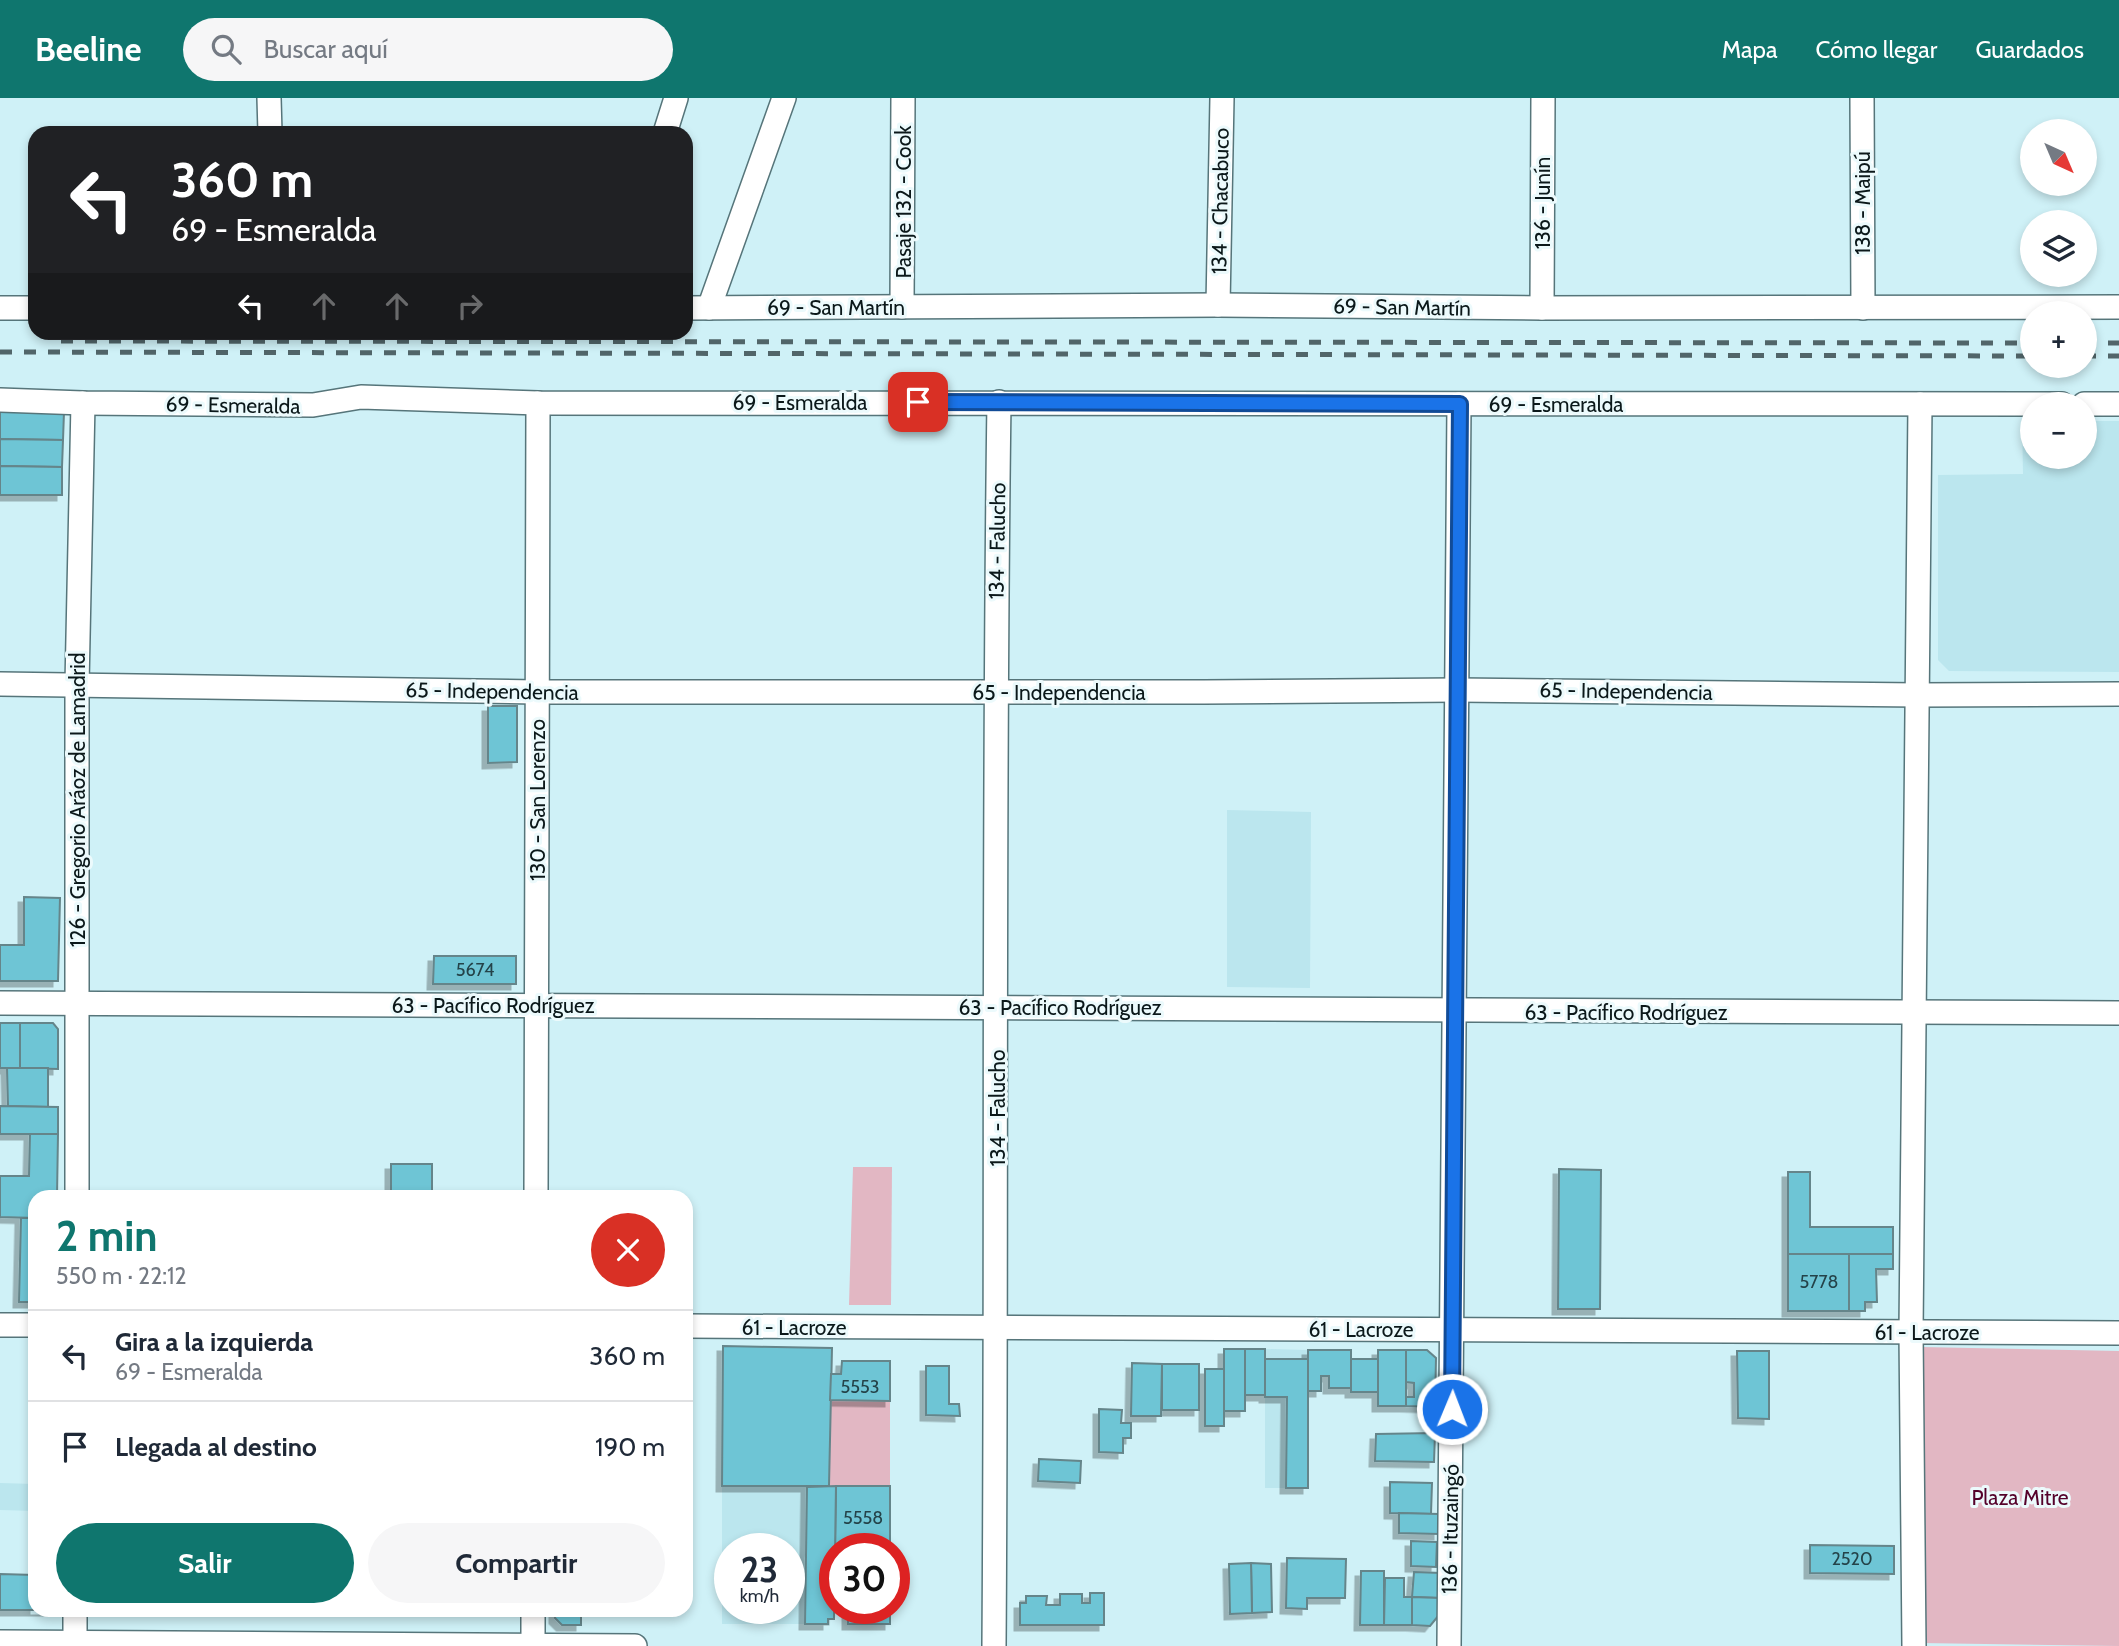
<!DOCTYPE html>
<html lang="es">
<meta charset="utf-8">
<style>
body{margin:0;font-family:Cabin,sans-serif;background:#f6f6f7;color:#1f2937;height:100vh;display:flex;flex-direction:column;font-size:26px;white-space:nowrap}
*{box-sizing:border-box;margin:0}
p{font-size:23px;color:#747a83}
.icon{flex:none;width:38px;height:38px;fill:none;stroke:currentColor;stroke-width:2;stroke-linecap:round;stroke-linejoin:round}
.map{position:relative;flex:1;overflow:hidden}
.side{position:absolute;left:28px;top:1092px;width:665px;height:427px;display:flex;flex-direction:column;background:#fff;border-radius:21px;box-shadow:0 4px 10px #0003}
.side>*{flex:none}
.banner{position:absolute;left:28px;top:28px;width:665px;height:214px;border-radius:21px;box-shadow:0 4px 10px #0003;background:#202124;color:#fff;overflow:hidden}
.needle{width:46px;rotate:136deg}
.tools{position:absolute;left:2020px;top:21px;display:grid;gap:14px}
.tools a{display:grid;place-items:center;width:77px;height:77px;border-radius:50%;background:#fff;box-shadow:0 4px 10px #0003;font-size:35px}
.speed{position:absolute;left:714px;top:1435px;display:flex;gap:14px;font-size:35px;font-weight:700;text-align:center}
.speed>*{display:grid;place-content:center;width:91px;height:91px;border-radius:50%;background:#fff;box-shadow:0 4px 10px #0003;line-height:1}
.speed small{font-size:18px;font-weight:400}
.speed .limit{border:10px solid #d22;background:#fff;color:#111}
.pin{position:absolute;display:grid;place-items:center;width:60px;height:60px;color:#fff;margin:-30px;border-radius:14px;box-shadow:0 4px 10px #0006}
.me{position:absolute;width:77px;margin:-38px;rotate:1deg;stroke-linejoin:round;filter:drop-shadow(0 0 5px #0008)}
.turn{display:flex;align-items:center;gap:24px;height:147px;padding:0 28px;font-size:32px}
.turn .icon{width:91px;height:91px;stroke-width:2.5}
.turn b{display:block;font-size:49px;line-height:60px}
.lanes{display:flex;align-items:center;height:66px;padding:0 28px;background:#0003;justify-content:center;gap:35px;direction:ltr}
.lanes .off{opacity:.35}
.round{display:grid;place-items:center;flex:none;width:74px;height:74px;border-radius:37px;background:#f6f6f7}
.headline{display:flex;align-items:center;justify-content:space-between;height:119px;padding:0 28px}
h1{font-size:42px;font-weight:800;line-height:52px;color:#0f766e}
.cta{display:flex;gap:14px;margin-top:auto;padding:14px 28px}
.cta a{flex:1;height:80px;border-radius:42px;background:#0f766e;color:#fff;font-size:28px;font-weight:800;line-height:80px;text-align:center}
.cta a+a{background:#f6f6f7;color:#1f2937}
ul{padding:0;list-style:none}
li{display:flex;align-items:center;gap:21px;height:91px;padding:0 28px;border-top:2px solid #e0e1e3}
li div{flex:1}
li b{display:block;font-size:26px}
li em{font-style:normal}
header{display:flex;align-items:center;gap:42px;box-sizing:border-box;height:98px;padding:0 35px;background:#0f766e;color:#fff}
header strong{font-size:33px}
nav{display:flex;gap:38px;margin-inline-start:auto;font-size:24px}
.search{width:490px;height:63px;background:#f6f6f7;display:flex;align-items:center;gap:18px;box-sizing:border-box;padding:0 24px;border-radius:38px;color:#747a83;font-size:26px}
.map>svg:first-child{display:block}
</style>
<header>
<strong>Beeline</strong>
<div class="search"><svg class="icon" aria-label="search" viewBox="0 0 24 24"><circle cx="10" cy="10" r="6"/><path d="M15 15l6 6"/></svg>Buscar aquí</div>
<nav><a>Mapa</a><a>Cómo llegar</a><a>Guardados</a></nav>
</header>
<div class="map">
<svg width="2119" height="1548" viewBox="0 0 2119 1548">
<defs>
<filter id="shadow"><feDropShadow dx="-5.5" dy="5.5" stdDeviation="0" flood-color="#0004"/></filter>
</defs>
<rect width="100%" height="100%" fill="#cff1f7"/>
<g fill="#bbe6ee" fill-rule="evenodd">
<polygon points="2022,322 2032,322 2032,359 2084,359 2084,323 2119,323 2119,574 1949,573 1938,562 1938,377 2023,376"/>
<polygon points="1227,712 1311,714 1310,890 1227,889"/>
<polygon points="1265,1251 1308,1252 1308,1390 1265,1390"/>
<polygon points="0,1385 35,1386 35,1413 0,1412"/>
<path d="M722,1388L807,1389L805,1526H722ZM730,1451H789V1510H730Z"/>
</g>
<g fill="#e2b7c3">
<polygon points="853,1069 892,1069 891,1207 849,1207"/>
<polygon points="723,1248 832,1250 830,1302 890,1303 890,1388 722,1388"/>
<polygon points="1921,1249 2119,1253 2119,1548 1920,1545"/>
</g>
<g fill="#6ec5d5" stroke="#65858a" stroke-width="2" filter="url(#shadow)">
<polygon points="0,313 64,314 63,342 0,341"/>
<polygon points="0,341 63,342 62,369 0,368"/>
<polygon points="0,368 62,369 62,397 0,397"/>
<polygon points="488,608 517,608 517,664 488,665"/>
<polygon points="24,799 60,800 58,883 0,883 0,847 24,847"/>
<polygon points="434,858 516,858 516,886 433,886"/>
<rect x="0" y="925" width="20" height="45"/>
<polygon points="20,925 53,925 58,931 58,971 20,970"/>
<polygon points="7,970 48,970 48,1009 8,1008"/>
<polygon points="0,1008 58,1009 58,1036 0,1036"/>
<polygon points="30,1036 58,1036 57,1099 35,1099 35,1120 0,1119 0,1078 29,1078"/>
<rect x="391" y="1066" width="41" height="33"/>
<polygon points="1559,1071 1601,1072 1600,1211 1558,1211"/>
<polygon points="1788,1074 1810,1074 1810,1129 1893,1129 1893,1156 1788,1156"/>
<polygon points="21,1120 35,1120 35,1204 19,1204"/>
<rect x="1788" y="1156" width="61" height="57"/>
<polygon points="1849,1156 1893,1156 1893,1171 1876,1171 1877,1204 1865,1204 1865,1213 1849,1213"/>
<polygon points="723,1248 832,1250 829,1388 722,1388"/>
<rect x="1224" y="1251" width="21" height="62"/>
<rect x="1245" y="1251" width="20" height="46"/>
<polygon points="1308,1252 1351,1252 1351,1290 1329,1290 1329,1278 1321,1278 1321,1293 1308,1293"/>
<rect x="1378" y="1252" width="28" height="56"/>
<polygon points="1406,1252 1427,1252 1436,1260 1435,1309 1406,1308 1406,1299 1414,1299 1414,1285 1406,1284"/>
<polygon points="1737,1253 1769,1253 1769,1321 1738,1320"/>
<polygon points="1265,1261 1308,1261 1308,1390 1286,1390 1287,1299 1265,1299"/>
<rect x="1351" y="1261" width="27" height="33"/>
<polygon points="842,1263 890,1263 890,1303 830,1302 831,1276 841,1276"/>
<polygon points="1132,1265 1162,1266 1161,1318 1131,1318"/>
<rect x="1162" y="1266" width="37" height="46"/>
<polygon points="926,1268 949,1268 949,1306 959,1306 960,1318 926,1317"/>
<rect x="1205" y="1271" width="19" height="57"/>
<polygon points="1099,1311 1122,1312 1121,1325 1131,1325 1131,1340 1123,1340 1123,1355 1099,1354"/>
<polygon points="1435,1335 1434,1364 1375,1363 1376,1336"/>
<polygon points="1039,1361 1081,1363 1080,1385 1038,1383"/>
<polygon points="1390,1384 1432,1385 1431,1416 1390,1415"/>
<polygon points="836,1388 890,1388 890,1451 835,1451"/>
<polygon points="836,1388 834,1521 828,1521 828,1526 805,1526 807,1389"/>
<polygon points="1399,1415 1439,1416 1439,1436 1399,1435"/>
<polygon points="1411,1443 1437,1444 1436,1469 1411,1468"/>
<polygon points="1810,1447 1894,1448 1894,1476 1810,1475"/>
<polygon points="1287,1460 1346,1461 1345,1500 1307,1500 1307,1511 1286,1510"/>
<polygon points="1251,1465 1271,1466 1272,1514 1252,1515"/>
<polygon points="1251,1465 1252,1515 1230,1516 1229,1466"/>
<polygon points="1361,1473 1384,1473 1384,1527 1360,1527"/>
<polygon points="1414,1474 1441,1475 1440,1500 1412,1499"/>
<polygon points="0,1476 35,1477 35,1512 54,1512 0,1512"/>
<polygon points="1385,1480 1404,1480 1404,1499 1412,1499 1412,1527 1384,1527"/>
<polygon points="1090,1495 1104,1495 1104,1527 1020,1527 1020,1505 1026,1505 1026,1498 1047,1498 1046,1507 1060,1507 1060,1496 1082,1496 1082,1505 1090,1505"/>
<polygon points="1412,1499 1440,1500 1439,1517 1430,1528 1412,1527"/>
<rect x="848" y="1510" width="42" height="16"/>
<polygon points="555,1512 581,1512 581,1527 562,1527 555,1520"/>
</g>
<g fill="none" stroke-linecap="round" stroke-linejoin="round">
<g stroke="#56757a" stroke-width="26">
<g id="street">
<polyline points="269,0 270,35"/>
<polyline points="1862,0 1863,210"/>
<polyline points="665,35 676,0"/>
<polyline points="1218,207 1222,0"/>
<polyline points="902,209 903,0"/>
<polyline points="0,210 35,210"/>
<polyline points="686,210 1218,207 1542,210 2119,209"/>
<polyline points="709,210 784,0"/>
<polyline points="1542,210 1543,0"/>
<polyline points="0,302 83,305 313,307 361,299 538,305 2062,306"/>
<polyline points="2084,306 2119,306"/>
<polyline points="0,586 536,594 1204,594 1458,592 1918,597 2119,596"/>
<polyline points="0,905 2119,915"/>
<polyline points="77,1099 77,586 83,305"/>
<polyline points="536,1099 538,305"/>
<polyline points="0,1227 35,1227"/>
<polyline points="686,1228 2119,1235"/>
<polyline points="0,1544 635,1548"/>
<polyline points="75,1548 75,1512"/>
<polyline points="533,1548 533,1512"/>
<path d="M994,1548C997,1133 993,719 999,304"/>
<polyline points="1449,1548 1459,306"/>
<polyline points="1914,1548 1911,1234 1920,306"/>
</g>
</g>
<use href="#street" stroke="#fff" stroke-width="23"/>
<g stroke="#516569" stroke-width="5" stroke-dasharray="12 12" stroke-linecap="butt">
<polyline points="61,243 2032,245"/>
<polyline points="2084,245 2119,245"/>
<polyline points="0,254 2032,258"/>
<polyline points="2084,258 2119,258"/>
</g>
</g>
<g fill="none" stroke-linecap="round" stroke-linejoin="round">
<g stroke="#114b97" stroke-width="18">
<polyline id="route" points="918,304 1460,306 1452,1311"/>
</g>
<use href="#route" stroke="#1a73e8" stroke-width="12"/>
</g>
<g text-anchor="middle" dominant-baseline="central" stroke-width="6" stroke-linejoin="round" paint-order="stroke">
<g font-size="18" fill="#244349">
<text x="475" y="872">5674</text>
<text x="1819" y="1184">5778</text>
<text x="860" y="1289">5553</text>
<text x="863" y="1420">5558</text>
<text x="1852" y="1461">2520</text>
</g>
<g font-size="21" fill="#0b181a" stroke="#ecfafc">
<text transform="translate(1220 103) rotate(-89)">134 - Chacabuco</text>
<text transform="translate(903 104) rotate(-90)">Pasaje 132 - Cook</text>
<text transform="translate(1542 105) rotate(-90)">136 - Junín</text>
<text transform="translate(1862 105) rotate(-90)">138 - Maipú</text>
<text x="836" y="209">69 - San Martín</text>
<text transform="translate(1402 209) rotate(1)">69 - San Martín</text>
<text x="800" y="304">69 - Esmeralda</text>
<text x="1556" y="306">69 - Esmeralda</text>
<text transform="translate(233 307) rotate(1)">69 - Esmeralda</text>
<text transform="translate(997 443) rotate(-89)">134 - Falucho</text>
<text transform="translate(492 593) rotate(1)">65 - Independencia</text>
<text transform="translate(1626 593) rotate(1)">65 - Independencia</text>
<text x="1059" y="594">65 - Independencia</text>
<text transform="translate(77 702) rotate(-90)">126 - Gregorio Aráoz de Lamadrid</text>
<text transform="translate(537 702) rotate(-90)">130 - San Lorenzo</text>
<text x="493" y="907">63 - Pacífico Rodríguez</text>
<text x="1060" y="909">63 - Pacífico Rodríguez</text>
<text x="1626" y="914">63 - Pacífico Rodríguez</text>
<text transform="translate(997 1010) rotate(-90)">134 - Falucho</text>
<text x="794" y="1229">61 - Lacroze</text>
<text x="1361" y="1231">61 - Lacroze</text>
<text x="1927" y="1234">61 - Lacroze</text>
<text transform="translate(1450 1431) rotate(-89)">136 - Ituzaingó</text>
</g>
<g font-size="21" fill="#55022b" stroke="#ecfafc">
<text x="2020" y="1399">Plaza Mitre</text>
</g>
</g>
</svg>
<div class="tools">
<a><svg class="needle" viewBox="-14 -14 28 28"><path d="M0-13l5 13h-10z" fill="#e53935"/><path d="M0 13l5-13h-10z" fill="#747a83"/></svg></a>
<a><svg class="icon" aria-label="layers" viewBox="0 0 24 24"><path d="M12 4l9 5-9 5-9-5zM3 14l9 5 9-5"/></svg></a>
<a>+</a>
<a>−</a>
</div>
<div class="speed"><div>23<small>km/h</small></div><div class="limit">30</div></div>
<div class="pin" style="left:918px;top:304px;background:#d93025"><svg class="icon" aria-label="arrive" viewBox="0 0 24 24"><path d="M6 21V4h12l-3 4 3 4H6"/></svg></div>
<svg class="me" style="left:1452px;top:1311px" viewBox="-20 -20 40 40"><circle r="17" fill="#1a73e8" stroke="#fff" stroke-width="3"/><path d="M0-11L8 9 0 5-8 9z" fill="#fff"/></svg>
<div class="banner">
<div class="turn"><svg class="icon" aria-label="left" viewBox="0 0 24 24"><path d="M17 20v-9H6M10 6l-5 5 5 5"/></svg><div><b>360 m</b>69 - Esmeralda</div></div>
<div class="lanes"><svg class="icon" aria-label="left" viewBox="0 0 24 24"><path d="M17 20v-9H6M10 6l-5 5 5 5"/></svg><svg class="icon off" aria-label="ahead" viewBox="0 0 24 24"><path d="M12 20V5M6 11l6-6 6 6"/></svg><svg class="icon off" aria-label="ahead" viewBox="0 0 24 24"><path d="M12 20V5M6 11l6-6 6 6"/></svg><svg class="icon off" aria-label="right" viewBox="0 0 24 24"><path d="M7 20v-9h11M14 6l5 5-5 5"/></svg></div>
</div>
<section class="side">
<div class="headline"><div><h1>2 min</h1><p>550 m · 22:12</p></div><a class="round" style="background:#d93025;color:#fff"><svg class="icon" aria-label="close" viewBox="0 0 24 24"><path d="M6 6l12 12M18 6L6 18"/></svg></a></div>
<ul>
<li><svg class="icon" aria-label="left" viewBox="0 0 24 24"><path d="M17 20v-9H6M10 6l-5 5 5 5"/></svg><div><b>Gira a la izquierda</b><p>69 - Esmeralda</p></div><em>360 m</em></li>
<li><svg class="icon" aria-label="arrive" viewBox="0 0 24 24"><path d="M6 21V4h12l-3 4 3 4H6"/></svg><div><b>Llegada al destino</b></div><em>190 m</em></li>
</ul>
<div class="cta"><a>Salir</a><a>Compartir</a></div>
</section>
</div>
